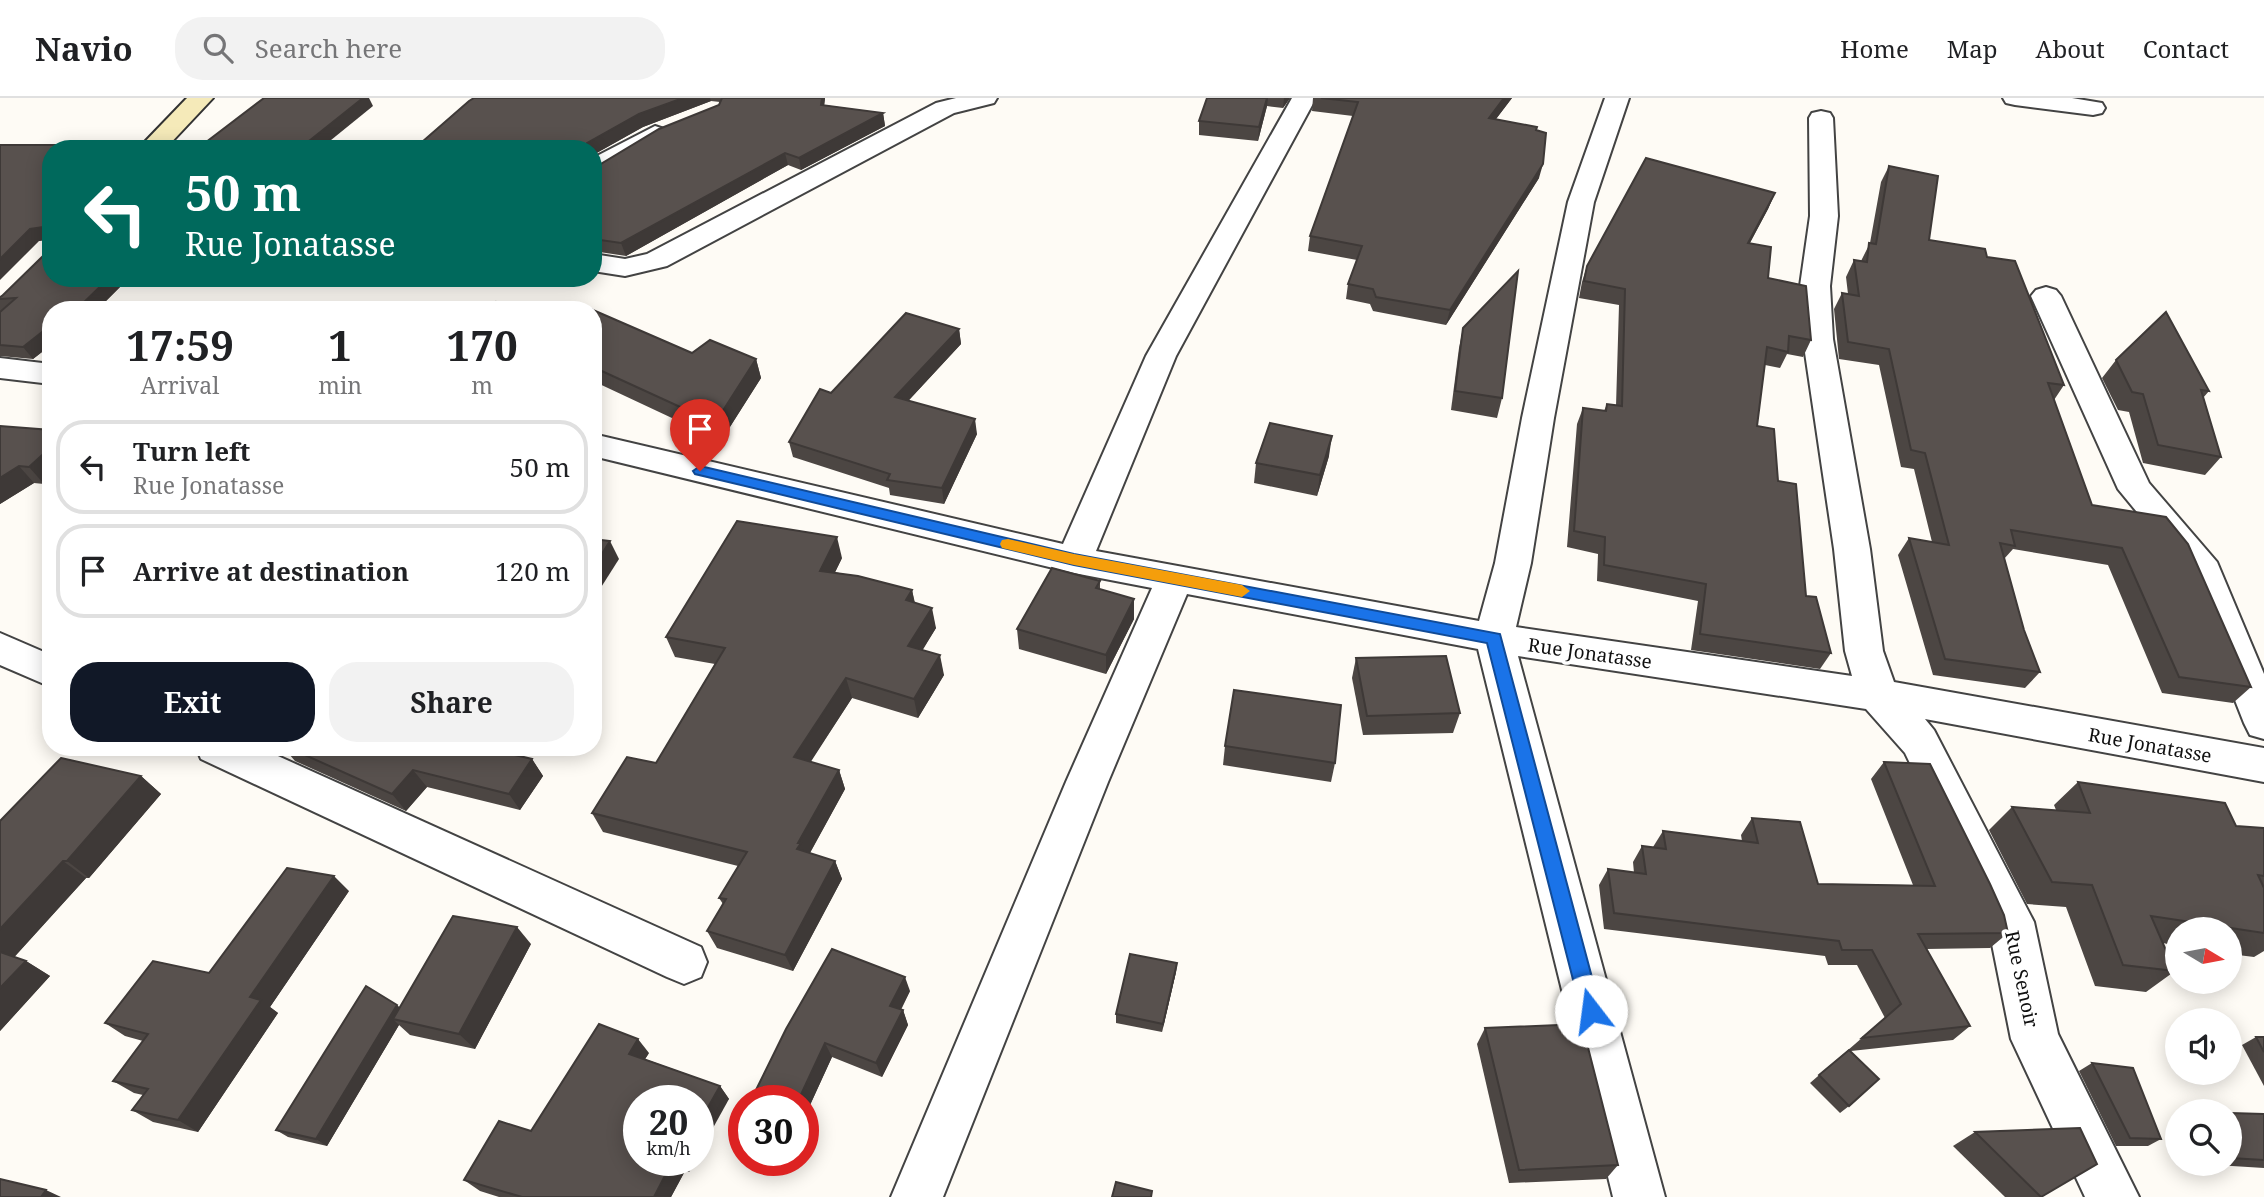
<!DOCTYPE html>
<style>
body{margin:0;font-family:"Noto Serif",serif;background:#f2f2f2;color:#202124;height:100vh;display:flex;flex-direction:column;font-size:26px;white-space:nowrap}
*{box-sizing:border-box;margin:0}
p{font-size:23px;color:#757577}
.icon{flex:none;width:38px;height:38px;fill:none;stroke:currentColor;stroke-width:2;stroke-linecap:round;stroke-linejoin:round}
.map{position:relative;flex:1;overflow:hidden}
.panel{position:absolute;left:42px;top:203px;width:560px;height:455px;display:flex;flex-direction:column;background:#fff;border-radius:28px;box-shadow:0 4px 18px #0003}
.panel>*{flex:none}
.guide{position:absolute;left:42px;top:42px;width:560px;height:147px;border-radius:28px;box-shadow:0 4px 18px #0003;background:#00695c;color:#fff;overflow:hidden}
.needle{width:46px;rotate:100deg}
.controls{position:absolute;left:2165px;top:819px;display:grid;gap:14px}
.controls a{display:grid;place-items:center;width:77px;height:77px;border-radius:50%;background:#fff;box-shadow:0 4px 18px #0003;font-size:35px}
.speed{position:absolute;left:623px;top:987px;display:flex;gap:14px;font-size:35px;font-weight:700;text-align:center}
.speed>*{display:grid;place-content:center;width:91px;height:91px;border-radius:50%;background:#fff;box-shadow:0 4px 18px #0003;line-height:1}
.speed small{font-size:18px;font-weight:400}
.speed .limit{border:10px solid #d22;background:#fff;color:#111}
.pin{position:absolute;display:grid;place-items:center;width:60px;height:60px;color:#fff;margin:-72px -30px;border-radius:50% 50% 50% 0;rotate:-45deg;box-shadow:0 0 7px #0007}
.pin .icon{rotate:45deg}
.me{position:absolute;width:77px;margin:-38px;rotate:345deg;stroke-linejoin:round;filter:drop-shadow(0 0 5px #0008)}
.turn{display:flex;align-items:center;gap:24px;height:147px;padding:0 28px;font-size:32px}
.turn .icon{width:91px;height:91px;stroke-width:2.5}
.turn b{display:block;font-size:49px;line-height:60px}
.eta{display:flex;justify-content:space-evenly;align-items:center;height:119px;text-align:center}
.eta b{font-size:42px;font-weight:700;line-height:49px}
.action{display:flex;gap:14px;margin-top:auto;padding:14px 28px}
.action a{flex:1;height:80px;border-radius:28px;background:#111827;color:#fff;font-size:28px;font-weight:700;line-height:80px;text-align:center}
.action a+a{background:#f2f2f2;color:#202124}
ul{padding:0;list-style:none}
li{display:flex;align-items:center;gap:21px;height:94px;margin:0 14px 10px;padding:0 14px;border:4px solid #e0e0e0;border-radius:28px}
li div{flex:1}
li b{display:block;font-size:26px}
li em{font-style:normal}
header{display:flex;align-items:center;gap:42px;box-sizing:border-box;height:98px;padding:0 35px;background:#fff;border-bottom:2px solid #e0e0e0}
header strong{font-size:33px}
nav{display:flex;gap:38px;margin-inline-start:auto;font-size:24px}
.search{width:490px;height:63px;background:#f2f2f2;display:flex;align-items:center;gap:18px;box-sizing:border-box;padding:0 24px;border-radius:28px;color:#757577;font-size:26px}
.map>svg:first-child{display:block}
</style>
<header>
<strong>Navio</strong>
<div class="search"><svg class="icon" aria-label="search" viewBox="0 0 24 24"><circle cx="10" cy="10" r="6"/><path d="M15 15l6 6"/></svg>Search here</div>
<nav><a>Home</a><a>Map</a><a>About</a><a>Contact</a></nav>
</header>
<div class="map">
<svg width="2264" height="1099" viewBox="0 0 2264 1099">
<rect width="100%" height="100%" fill="#fefbf5"/>
<g fill="none" stroke-linecap="round" stroke-linejoin="round">
<g stroke="#434343" stroke-width="4">
<g id="street">
<polygon points="956,0 997,0 994,5 954,15 667,168 625,178 593,173 593,156 625,161 647,156 936,5"/>
<polygon points="1292,0 1316,0 1176,258 1096,453 1479,523 1495,465 1522,320 1568,104 1605,0 1629,0 1594,104 1554,320 1531,465 1516,529 1852,578 1845,553 1834,451 1803,241 1800,188 1810,118 1809,20 1812,15 1821,13 1830,15 1833,20 1838,118 1830,188 1833,241 1870,451 1883,553 1894,584 2264,650 2264,684 1925,621 1934,632 2034,824 2058,936 2139,1099 2085,1099 2011,941 1988,826 1905,655 1866,611 1518,558 1665,1099 1613,1099 1478,551 1187,496 1108,684 943,1099 891,1099 1066,684 1152,490 1074,475 593,358 593,336 1063,446 1146,258"/>
<polygon points="2003,0 2072,0 2102,5 2105,10 2102,15 2093,17 2015,7 2006,5"/>
<polygon points="655,28 664,31 668,36 664,41 602,77 593,79 593,60"/>
<polygon points="2046,189 2056,192 2061,198 2149,385 2217,464 2264,576 2264,641 2250,637 2244,625 2183,470 2118,391 2031,198 2036,192"/>
<polygon points="0,260 51,266 51,286 0,280"/>
<polygon points="0,535 51,557 51,589 0,567"/>
<polygon points="196,649 258,649 701,849 707,864 701,879 684,886 667,879 201,661"/>
</g>
</g>
<g stroke="#323232" stroke-width="4">
<polygon id="secondary" points="187,0 213,0 165,51 138,51"/>
</g>
<use href="#street" fill="#fff" fill-rule="evenodd"/>
<use href="#secondary" fill="#f5eab9" fill-rule="evenodd"/>
</g>
<g fill="#4c4643">
<polygon points="474,0 825,0 824,7 883,15 885,28 801,72 788,67 626,158 593,153 593,68 599,67 719,7 720,4 711,3 643,29 593,57 593,51"/>
<polygon points="1207,0 1290,0 1283,10 1267,8 1258,43 1199,37 1199,23"/>
<polygon points="1313,0 1512,0 1496,21 1536,32 1539,80 1446,227 1373,213 1370,206 1346,201 1348,186 1357,162 1308,153 1310,138 1353,18 1312,13"/>
<polygon points="0,47 129,180 97,212 51,212 51,247 33,261 0,258 0,199 2,198 44,157 44,142 39,143"/>
<polygon points="1889,68 1929,142 1987,159 2064,287 2054,302 2092,407 2251,589 2233,605 2162,595 2108,467 2013,451 2004,461 2024,532 2040,574 2025,590 1933,577 1898,457 1909,440 1932,444 1914,371 1901,369 1879,267 1839,261 1834,211 1842,195 1848,196 1846,179 1854,162 1861,163 1870,145 1881,84"/>
<polygon points="1775,95 1768,111 1750,145 1768,180 1811,242 1803,259 1787,256 1780,270 1765,267 1757,328 1778,383 1806,498 1831,555 1820,571 1691,552 1698,503 1597,483 1598,456 1567,449 1577,326 1583,310 1604,313 1607,306 1616,308 1619,207 1579,200 1582,184 1587,168"/>
<polygon points="593,212 692,255 756,261 761,280 721,343 593,283"/>
<polygon points="1463,230 1502,300 1497,320 1451,312 1459,250"/>
<polygon points="959,231 961,246 908,303 977,336 944,406 890,397 889,390 793,359 789,344 831,295"/>
<polygon points="2116,262 2209,293 2203,300 2221,359 2205,377 2143,365 2129,314 2118,312 2102,280"/>
<polygon points="0,328 51,332 51,380 44,386 34,385 0,406"/>
<polygon points="1329,358 1317,398 1254,385 1256,365"/>
<polygon points="842,460 835,474 912,492 915,505 936,530 922,552 944,577 918,620 852,600 810,664 839,672 845,691 810,755 835,763 842,781 793,873 717,850 707,833 723,806 719,800 738,768 603,734 592,715 656,665 715,566 675,559 666,539"/>
<polygon points="1100,483 1100,492 1134,521 1106,576 1019,551 1017,531"/>
<polygon points="1356,560 1460,615 1453,635 1363,637 1352,580"/>
<polygon points="1225,648 1335,665 1331,684 1223,667"/>
<polygon points="283,649 498,649 495,653 532,661 543,678 520,712 427,689 406,713 295,663"/>
<polygon points="1884,664 2008,835 1990,850 1926,851 1970,928 1953,942 1851,953 1849,1008 1840,1015 1810,985 1885,920 1857,867 1828,867 1825,858 1604,831 1599,787 1608,771 1634,775 1633,764 1642,748 1653,749 1663,733 1742,743 1741,737 1752,720 1818,786 1913,787 1871,681"/>
<polygon points="141,678 161,696 89,780 86,780 14,859 26,863 50,878 0,933 0,723"/>
<polygon points="2078,684 2236,728 2264,730 2264,853 2254,859 2230,856 2230,831 2177,831 2177,848 2163,845 2175,873 2146,894 2095,888 2066,809 2027,806 1989,732 2012,709 2056,712 2054,707"/>
<polygon points="349,793 270,909 278,915 198,1034 153,1024 132,1012 143,997 134,995 113,983 143,943 125,938 105,925 209,875"/>
<polygon points="531,846 475,951 410,937 399,927 327,1048 288,1039 276,1032 399,910"/>
<polygon points="1177,865 1176,874 1162,934 1116,925 1116,916"/>
<polygon points="910,893 901,912 903,912 908,927 882,979 832,959 805,1018 803,1018 803,1003 763,1003 756,992 786,931"/>
<polygon points="1485,930 1618,1067 1606,1081 1509,1085 1477,946"/>
<polygon points="2256,939 2264,939 2264,988 2242,947"/>
<polygon points="649,955 645,961 720,988 729,1001 639,1062 696,1062 689,1074 685,1073 671,1099 499,1099 480,1093 464,1082 531,1033"/>
<polygon points="2092,965 2161,1041 2148,1048 2116,1048 2079,973"/>
<polygon points="2230,1015 2264,1016 2264,1070 2200,1066 2230,1066"/>
<polygon points="1975,1034 2041,1099 2005,1099 1953,1048"/>
</g>
<g fill="#3e3937">
<polygon points="363,0 369,0 373,8 320,51 299,51"/>
<polygon points="683,0 710,0 711,3 643,29 593,57 593,51 587,51 587,45 639,16"/>
<polygon points="822,0 825,0 823,19 821,7"/>
<polygon points="1267,0 1268,0 1267,8 1258,43 1259,29"/>
<polygon points="1284,0 1290,0 1283,10"/>
<polygon points="1504,0 1512,0 1486,34 1489,20"/>
<polygon points="883,15 885,28 801,72 799,60"/>
<polygon points="785,55 788,67 626,158 621,145"/>
<polygon points="1543,66 1539,80 1446,227 1450,212"/>
<polygon points="1775,95 1768,111 1741,161 1748,145"/>
<polygon points="44,129 51,141 39,143 0,182 0,161 30,131"/>
<polygon points="109,180 129,180 97,212 76,212"/>
<polygon points="51,227 51,247 33,261 23,249"/>
<polygon points="959,231 961,246 898,314 895,299"/>
<polygon points="756,261 761,280 721,343 715,325"/>
<polygon points="975,321 977,336 944,406 942,390"/>
<polygon points="1332,338 1329,358 1317,398 1320,377"/>
<polygon points="51,349 51,380 44,386 29,369"/>
<polygon points="19,368 34,385 0,406 0,380"/>
<polygon points="837,439 842,460 826,493 820,473"/>
<polygon points="610,443 619,461 593,502 593,470"/>
<polygon points="912,492 916,513 906,502"/>
<polygon points="1134,501 1134,521 1106,576 1106,557"/>
<polygon points="932,510 936,530 913,568 908,548"/>
<polygon points="940,557 944,577 918,620 914,601"/>
<polygon points="846,580 852,600 801,679 794,659"/>
<polygon points="475,649 498,649 485,664"/>
<polygon points="532,661 543,678 520,712 509,696"/>
<polygon points="413,672 427,689 406,713 392,696"/>
<polygon points="839,672 845,691 807,760 797,751 798,745"/>
<polygon points="141,678 161,696 89,780 67,763"/>
<polygon points="63,763 86,780 9,865 0,859 0,831"/>
<polygon points="835,763 842,781 793,873 785,857"/>
<polygon points="334,778 349,793 270,909 278,915 198,1034 178,1022 250,899"/>
<polygon points="517,829 531,846 475,951 459,936"/>
<polygon points="26,863 50,878 0,933 0,890"/>
<polygon points="1177,865 1176,874 1162,934 1163,926"/>
<polygon points="905,879 910,893 895,922 890,908"/>
<polygon points="397,907 406,915 393,921 399,927 327,1048 316,1041"/>
<polygon points="903,912 908,927 882,979 876,965"/>
<polygon points="638,941 649,955 640,969 629,956"/>
<polygon points="825,945 832,959 805,1018 803,1016 803,1003 798,1003"/>
<polygon points="720,988 729,1001 698,1057 698,1027"/>
<polygon points="673,1062 676,1062 685,1073 671,1099 654,1099"/>
<polygon points="679,1062 696,1062 689,1074"/>
<polygon points="46,1092 61,1099 41,1099"/>
</g>
<g fill="#58514e" stroke="#3e3937" stroke-width="2">
<polygon points="264,0 363,0 299,51 197,51"/>
<polygon points="474,0 683,0 639,16 587,45 587,51 414,51 469,3"/>
<polygon points="722,0 822,0 821,7 883,15 799,60 785,55 621,145 593,141 593,68 599,67 659,31 719,7"/>
<polygon points="1207,0 1267,0 1259,29 1199,23"/>
<polygon points="1321,0 1504,0 1489,20 1537,29 1536,32 1546,35 1543,66 1450,212 1376,199 1373,191 1348,186 1362,148 1310,138 1358,4"/>
<polygon points="0,47 77,47 73,51 51,51 51,180 109,180 76,212 51,212 51,227 23,249 0,247 0,214 16,200 0,201 0,199 2,198 44,157 44,129 30,131 0,161"/>
<polygon points="1646,60 1775,95 1748,145 1771,149 1768,180 1806,188 1811,242 1789,238 1788,254 1767,249 1757,328 1774,331 1778,383 1796,386 1806,498 1816,499 1831,555 1700,536 1706,486 1604,467 1605,439 1574,433 1583,310 1606,313 1607,306 1622,308 1625,191 1584,183 1587,168"/>
<polygon points="1889,68 1938,78 1929,142 1985,151 1987,159 2015,163 2064,287 2048,285 2092,407 2166,419 2188,446 2251,589 2179,579 2122,450 2011,432 2015,448 2000,445 2024,532 2040,574 1945,561 1909,440 1949,447 1925,355 1911,352 1889,251 1848,244 1842,195 1859,198 1854,162 1867,164 1869,145 1876,146"/>
<polygon points="1518,173 1502,300 1455,293 1463,230"/>
<polygon points="496,204 515,212 484,212"/>
<polygon points="580,206 593,212 572,212"/>
<polygon points="593,212 692,255 710,242 756,261 715,325 593,269"/>
<polygon points="2166,214 2209,293 2201,292 2221,359 2158,347 2143,296 2132,294 2116,262"/>
<polygon points="906,215 959,231 895,299 975,321 942,390 887,382 890,376 789,344 820,291 831,295"/>
<polygon points="1270,325 1332,338 1320,377 1256,365"/>
<polygon points="0,328 51,332 51,349 29,369 19,368 0,380"/>
<polygon points="737,423 837,439 820,473 858,478 912,492 906,502 932,510 908,548 940,557 914,601 846,580 794,659 839,672 798,745 801,745 797,751 835,763 785,857 707,833 726,801 719,800 747,754 592,715 627,659 656,665 725,550 666,539"/>
<polygon points="593,441 610,443 593,470"/>
<polygon points="1052,470 1100,483 1096,490 1134,501 1106,557 1017,531"/>
<polygon points="1446,558 1460,615 1367,618 1356,560"/>
<polygon points="1234,592 1341,607 1335,665 1225,648"/>
<polygon points="287,649 481,649 532,661 509,696 413,672 392,696"/>
<polygon points="61,660 141,678 67,763 63,763 0,831 0,723"/>
<polygon points="1884,664 1930,666 1990,786 2004,817 2008,835 1918,836 1970,928 1862,940 1901,906 1872,852 1842,852 1839,843 1614,815 1608,771 1646,776 1642,748 1666,751 1663,733 1758,745 1752,720 1800,724 1818,786 1935,788"/>
<polygon points="2078,684 2225,705 2236,728 2264,730 2264,778 2258,777 2264,790 2264,835 2151,818 2175,873 2123,867 2092,787 2052,784 2012,709 2090,715"/>
<polygon points="287,770 334,778 250,899 261,902 178,1022 132,1012 148,991 113,983 148,936 105,925 153,863 209,875"/>
<polygon points="453,818 517,829 459,936 393,921"/>
<polygon points="832,851 905,879 890,908 903,912 876,965 825,945 798,1003 790,1003 756,992 786,931"/>
<polygon points="0,854 26,863 0,890"/>
<polygon points="1130,856 1177,865 1163,926 1116,916"/>
<polygon points="366,888 397,907 316,1041 276,1032"/>
<polygon points="599,926 638,941 629,956 720,988 698,1027 698,1003 639,1003 639,1062 673,1062 654,1099 522,1099 464,1082 499,1023 531,1033"/>
<polygon points="1582,926 1618,1067 1519,1072 1485,930"/>
<polygon points="2256,939 2264,939 2264,954"/>
<polygon points="1849,952 1879,981 1849,1008 1819,977"/>
<polygon points="2092,965 2133,970 2161,1041 2130,1040"/>
<polygon points="2230,1015 2264,1016 2264,1062 2230,1060"/>
<polygon points="2080,1030 2097,1066 2041,1099 1975,1034"/>
<polygon points="0,1081 46,1092 41,1099 0,1099"/>
<polygon points="1116,1084 1152,1093 1151,1099 1112,1099"/>
</g>
<polygon fill="#1a73e8" stroke="#114b97" stroke-width="2" points="700,368 1074,456 1500,536 1601,913 1598,920 1591,922 1584,920 1581,913 1487,545 1074,467 695,376 693,373"/>
<polygon fill="#f59e0b" points="1008,441 1074,456 1242,487 1250,493 1242,499 1074,467 1002,450 1000,446 1002,442"/>
<g text-anchor="middle" dominant-baseline="central" stroke-width="7" stroke-linejoin="round" paint-order="stroke">
<g font-size="19" fill="#101010" stroke="#fff">
<text transform="translate(1590 555) rotate(8)">Rue Jonatasse</text>
<text transform="translate(2150 647) rotate(10)">Rue Jonatasse</text>
<text transform="translate(2022 881) rotate(78)">Rue Senoir</text>
</g>
</g>
</svg>
<div class="controls">
<a><svg class="needle" viewBox="-14 -14 28 28"><path d="M0-13l5 13h-10z" fill="#e53935"/><path d="M0 13l5-13h-10z" fill="#757577"/></svg></a>
<a><svg class="icon" aria-label="sound" viewBox="0 0 24 24"><path d="M4 9h4l5-4v14l-5-4H4zM17 9q2 3 0 6"/></svg></a>
<a><svg class="icon" aria-label="search" viewBox="0 0 24 24"><circle cx="10" cy="10" r="6"/><path d="M15 15l6 6"/></svg></a>
</div>
<div class="speed"><div>20<small>km/h</small></div><div class="limit">30</div></div>
<div class="pin" style="left:700px;top:373px;background:#d93025"><svg class="icon" aria-label="arrive" viewBox="0 0 24 24"><path d="M6 21V4h12l-3 4 3 4H6"/></svg></div>
<svg class="me" style="left:1591px;top:913px" viewBox="-20 -20 40 40"><circle r="19" fill="#fff"/><path d="M0-13L10 11 0 6-10 11z" fill="#1a73e8"/></svg>
<div class="guide">
<div class="turn"><svg class="icon" aria-label="left" viewBox="0 0 24 24"><path d="M17 20v-9H6M10 6l-5 5 5 5"/></svg><div><b>50 m</b>Rue Jonatasse</div></div>
</div>
<section class="panel">
<div class="eta">
<div><b>17:59</b><p>Arrival</p></div>
<div><b>1</b><p>min</p></div>
<div><b>170</b><p>m</p></div>
</div>
<ul>
<li><svg class="icon" aria-label="left" viewBox="0 0 24 24"><path d="M17 20v-9H6M10 6l-5 5 5 5"/></svg><div><b>Turn left</b><p>Rue Jonatasse</p></div><em>50 m</em></li>
<li><svg class="icon" aria-label="arrive" viewBox="0 0 24 24"><path d="M6 21V4h12l-3 4 3 4H6"/></svg><div><b>Arrive at destination</b></div><em>120 m</em></li>
</ul>
<div class="action"><a>Exit</a><a>Share</a></div>
</section>
</div>
